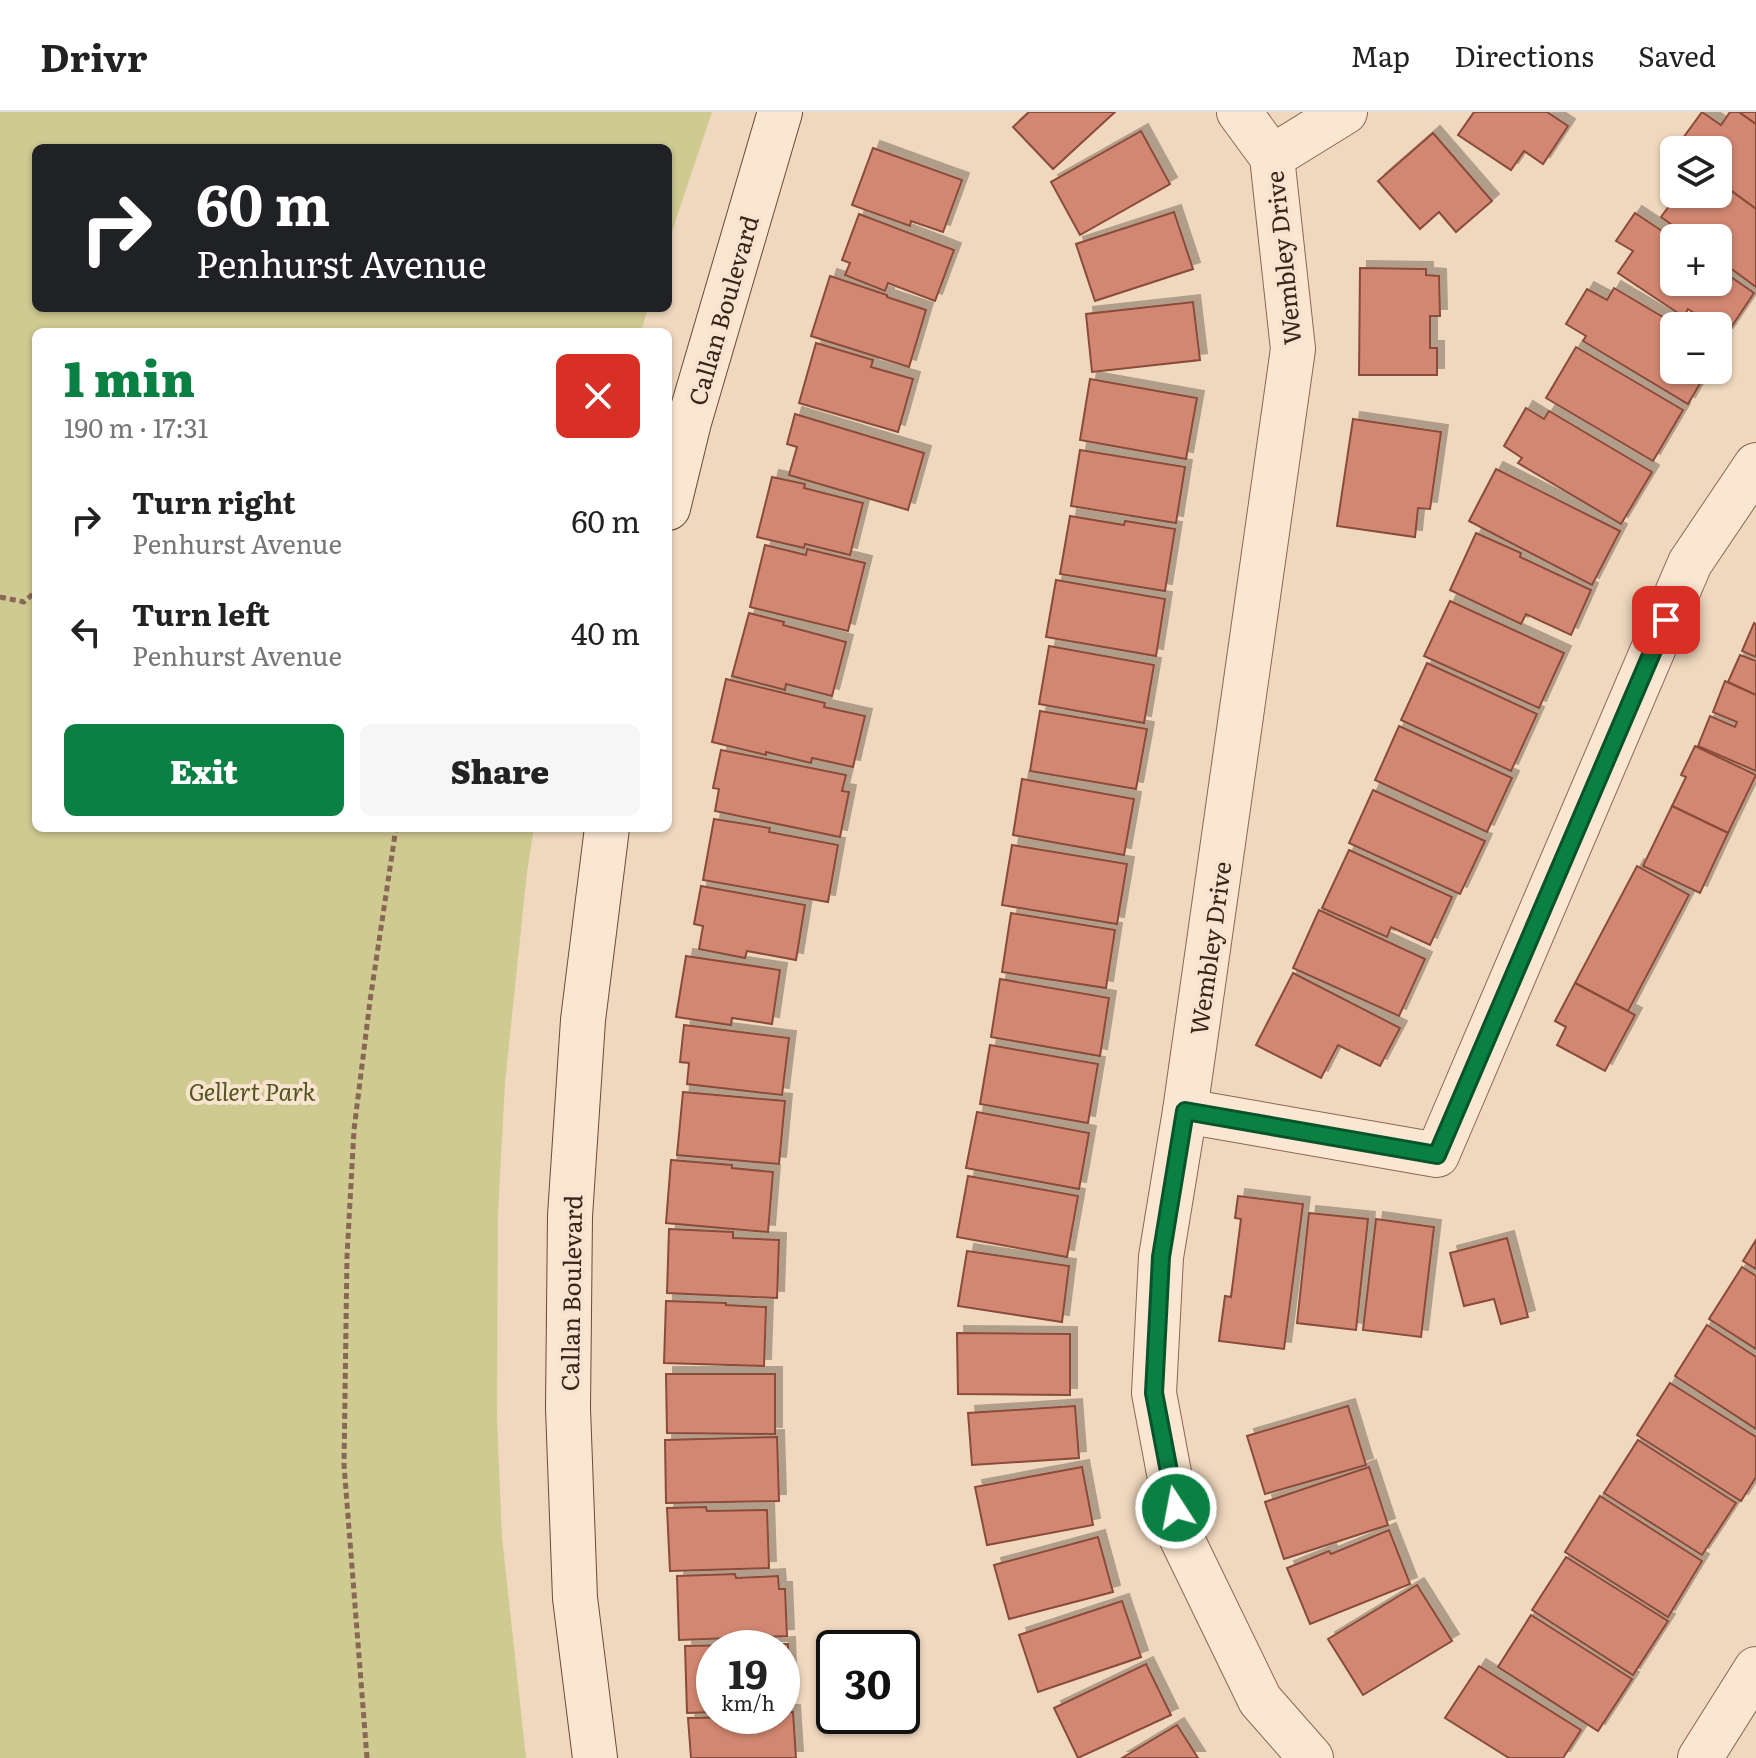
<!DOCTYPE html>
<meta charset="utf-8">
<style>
body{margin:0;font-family:Literata,serif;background:#f6f6f6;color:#222;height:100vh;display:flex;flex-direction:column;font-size:30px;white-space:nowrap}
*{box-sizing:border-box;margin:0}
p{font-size:26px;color:#767676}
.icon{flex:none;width:44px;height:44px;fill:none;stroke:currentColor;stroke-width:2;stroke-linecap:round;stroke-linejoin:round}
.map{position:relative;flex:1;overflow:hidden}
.drawer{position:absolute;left:32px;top:216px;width:640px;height:504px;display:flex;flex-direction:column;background:#fff;border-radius:12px;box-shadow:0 2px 6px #0004}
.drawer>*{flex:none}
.top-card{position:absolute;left:32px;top:32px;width:640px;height:168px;border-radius:12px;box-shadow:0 2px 6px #0004;background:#202124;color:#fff;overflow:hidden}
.tools{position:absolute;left:1660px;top:24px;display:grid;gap:16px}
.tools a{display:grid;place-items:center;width:72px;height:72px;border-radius:12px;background:#fff;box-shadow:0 2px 6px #0004;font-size:40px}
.speed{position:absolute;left:696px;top:1518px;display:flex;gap:16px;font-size:40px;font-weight:700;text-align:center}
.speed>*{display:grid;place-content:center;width:104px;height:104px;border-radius:50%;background:#fff;box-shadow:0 2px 6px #0004;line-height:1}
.speed small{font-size:20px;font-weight:400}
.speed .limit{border:4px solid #111;border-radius:12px;background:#fff;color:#111}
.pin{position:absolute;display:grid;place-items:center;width:68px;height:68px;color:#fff;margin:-34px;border-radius:16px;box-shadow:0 4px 12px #0006}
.me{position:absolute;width:88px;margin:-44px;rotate:349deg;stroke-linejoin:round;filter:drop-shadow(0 0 6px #0008)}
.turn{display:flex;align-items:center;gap:28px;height:168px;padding:0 32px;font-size:36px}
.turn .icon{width:104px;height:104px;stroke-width:2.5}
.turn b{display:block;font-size:56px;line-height:68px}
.round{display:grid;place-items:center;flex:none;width:84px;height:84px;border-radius:12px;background:#f6f6f6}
.head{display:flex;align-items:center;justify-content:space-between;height:136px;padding:0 32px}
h1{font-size:48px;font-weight:800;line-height:60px;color:#0b8043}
.primary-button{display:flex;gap:16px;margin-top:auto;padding:16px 32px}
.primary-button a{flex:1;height:92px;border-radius:12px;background:#0b8043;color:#fff;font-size:32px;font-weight:800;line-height:92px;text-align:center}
.primary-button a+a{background:#f6f6f6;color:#222}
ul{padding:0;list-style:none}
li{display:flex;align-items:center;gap:24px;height:112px;padding:0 32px}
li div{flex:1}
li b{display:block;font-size:30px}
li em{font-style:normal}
header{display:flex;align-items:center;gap:48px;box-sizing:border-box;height:112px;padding:0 40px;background:#fff;border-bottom:2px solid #e0e0e0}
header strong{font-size:38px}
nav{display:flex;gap:44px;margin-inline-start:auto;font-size:28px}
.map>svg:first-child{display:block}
</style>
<header>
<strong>Drivr</strong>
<nav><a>Map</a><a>Directions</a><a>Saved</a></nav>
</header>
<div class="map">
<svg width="1756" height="1646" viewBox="0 0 1756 1646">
<defs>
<filter id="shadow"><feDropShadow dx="7" dy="-7" stdDeviation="0" flood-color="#0004"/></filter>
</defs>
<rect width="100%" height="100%" fill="#f0d8be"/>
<polygon fill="#cfca91" points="0,0 712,0 668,131 668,36 36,36 36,196 648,196 641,220 36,220 36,716 534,716 527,760 505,971 498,1101 497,1306 502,1425 526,1646 0,1646"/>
<g fill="#d18771" stroke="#8a4b3a" stroke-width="2" filter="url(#shadow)">
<polygon points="1029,0 1115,0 1053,57 1013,15"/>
<polygon points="1474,0 1547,0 1568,14 1543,52 1524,39 1511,58 1458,23"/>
<polygon points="1702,0 1721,13 1730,0 1739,0 1756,12 1756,97 1718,69 1718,38 1675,37"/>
<polygon points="1739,0 1756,0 1756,12"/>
<polygon points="1141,19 1170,72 1080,123 1051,70"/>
<polygon points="1433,21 1492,89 1456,120 1439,100 1420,117 1378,69"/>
<polygon points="873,36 962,68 943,120 911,109 910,114 852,93"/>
<polygon points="1718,69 1756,97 1756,175 1718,147 1718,126 1690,126 1661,105 1678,82 1718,82"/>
<polygon points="1174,100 1193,157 1095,189 1076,132"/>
<polygon points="1635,101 1674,127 1674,170 1718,170 1718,156 1754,181 1726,223 1718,218 1718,214 1713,214 1688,197 1684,205 1618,161 1633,139 1616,129"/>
<polygon points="859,102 954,138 935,189 888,171 885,179 845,163 850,151 842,148"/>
<polygon points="1360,156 1426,157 1426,163 1439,164 1440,204 1430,204 1430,236 1437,236 1437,263 1359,263"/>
<polygon points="830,164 887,183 887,185 926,198 909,255 811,224"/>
<polygon points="1614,176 1678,214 1674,214 1674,258 1708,258 1688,292 1583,229 1586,224 1566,212 1587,177 1607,188"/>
<polygon points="1193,190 1200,248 1092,260 1086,202"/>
<polygon points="816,231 873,248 871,255 913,267 898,320 799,291"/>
<polygon points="1576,235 1683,298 1653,349 1546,286"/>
<polygon points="1090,267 1197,286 1186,347 1080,328"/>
<polygon points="1526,296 1544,307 1549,299 1652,360 1621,412 1518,351 1522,346 1504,334"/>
<polygon points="795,302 924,341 908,398 789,363 797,335 787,332"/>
<polygon points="1353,307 1441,320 1430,397 1418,396 1415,425 1337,414"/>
<polygon points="1080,338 1185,355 1176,411 1071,394"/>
<polygon points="1496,357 1620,419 1592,473 1469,409"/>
<polygon points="772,365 805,372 804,376 863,391 850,443 805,432 804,436 757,425"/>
<polygon points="1070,404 1124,413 1125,409 1175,417 1165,479 1060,462"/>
<polygon points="1476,421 1521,441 1520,445 1591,478 1571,523 1526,502 1521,512 1450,478"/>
<polygon points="765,433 806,443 807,437 865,451 848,519 750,495"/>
<polygon points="1056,468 1165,487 1156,544 1046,525"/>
<polygon points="1450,489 1564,541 1539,596 1424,544"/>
<polygon points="749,501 784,510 783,513 846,530 832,584 786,572 785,578 732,564"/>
<polygon points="1754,511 1756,512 1756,545 1742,539"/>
<polygon points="1049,534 1154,553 1144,611 1039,592"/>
<polygon points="1740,543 1756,549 1756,583 1728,570"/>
<polygon points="1427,551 1537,602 1511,659 1401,608"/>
<polygon points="726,567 825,591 824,595 865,604 853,655 812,646 811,651 766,640 766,643 712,630"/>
<polygon points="1725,569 1756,583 1756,659 1698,634 1710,604 1735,615 1737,610 1713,600"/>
<polygon points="1040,599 1147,617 1136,677 1030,659"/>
<polygon points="1399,614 1512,666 1487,720 1375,668"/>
<polygon points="1695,634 1756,663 1728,721 1672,694 1686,665 1681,663"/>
<polygon points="721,638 846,663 842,679 849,680 840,725 715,699 719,677 713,676"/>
<polygon points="1022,667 1134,687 1124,743 1013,723"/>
<polygon points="1373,678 1485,729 1460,782 1349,731"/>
<polygon points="1672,694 1728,721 1700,781 1643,754"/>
<polygon points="714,707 770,716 769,720 838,733 828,790 703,768"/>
<polygon points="1012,733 1127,752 1117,812 1002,793"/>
<polygon points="1349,738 1452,785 1430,833 1391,815 1387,825 1322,796"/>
<polygon points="1637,754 1689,783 1628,899 1575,871"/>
<polygon points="701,774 805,793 796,848 747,839 745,846 699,837 703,814 694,812"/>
<polygon points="1319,798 1425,847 1399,904 1293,856"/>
<polygon points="1011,801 1115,818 1106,876 1002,860"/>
<polygon points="686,844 780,858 772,912 732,906 731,913 676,905"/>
<polygon points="1293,861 1400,916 1380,954 1338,933 1321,966 1256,933"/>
<polygon points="1000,867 1109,886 1100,944 991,925"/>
<polygon points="1575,871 1635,903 1605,959 1557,933 1566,915 1555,909"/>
<polygon points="684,913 789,926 782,983 687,972 689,951 680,950"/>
<polygon points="990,933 1098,952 1088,1011 980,992"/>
<polygon points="683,980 785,989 779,1052 677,1043"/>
<polygon points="977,1000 1089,1021 1079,1077 966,1056"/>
<polygon points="671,1048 732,1053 732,1056 773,1060 768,1120 666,1111"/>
<polygon points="968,1064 1078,1084 1067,1145 957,1125"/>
<polygon points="1238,1084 1303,1092 1284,1237 1219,1229 1225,1184 1231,1185 1241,1107 1235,1106"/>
<polygon points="1309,1101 1368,1107 1356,1218 1297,1211"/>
<polygon points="1376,1107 1434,1115 1421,1225 1363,1218"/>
<polygon points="669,1117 733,1120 733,1126 779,1128 777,1186 667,1181"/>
<polygon points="1507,1126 1528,1205 1501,1212 1494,1187 1464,1194 1450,1141"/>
<polygon points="1756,1128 1756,1157 1743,1149"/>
<polygon points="967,1139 1069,1154 1062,1210 958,1194"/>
<polygon points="1742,1155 1756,1164 1756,1237 1709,1207"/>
<polygon points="666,1189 726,1191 726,1193 766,1195 764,1254 664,1251"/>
<polygon points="1707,1213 1756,1245 1756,1317 1675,1264"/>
<polygon points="957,1221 1070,1222 1070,1283 958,1282"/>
<polygon points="666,1262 775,1262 775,1322 667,1321"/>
<polygon points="1670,1271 1756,1325 1756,1365 1741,1389 1637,1323"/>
<polygon points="1075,1294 1079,1346 972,1353 968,1301"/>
<polygon points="1348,1294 1366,1353 1265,1382 1247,1324"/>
<polygon points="777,1325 779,1389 666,1391 665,1328"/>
<polygon points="1638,1328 1736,1391 1702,1443 1604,1381"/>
<polygon points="1082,1355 1093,1413 987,1433 975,1375"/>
<polygon points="1369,1355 1388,1413 1284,1447 1265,1390"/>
<polygon points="1600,1384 1702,1449 1668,1505 1565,1440"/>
<polygon points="706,1395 707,1399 767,1398 769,1456 670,1459 667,1396"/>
<polygon points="1389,1418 1410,1472 1310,1512 1287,1456 1329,1439 1331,1442"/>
<polygon points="1098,1425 1113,1480 1009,1507 994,1453"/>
<polygon points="1566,1445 1668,1509 1633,1563 1532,1498"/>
<polygon points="735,1462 736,1466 778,1464 779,1477 785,1477 787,1524 679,1528 677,1464"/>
<polygon points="1417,1473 1452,1529 1363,1583 1328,1527"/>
<polygon points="1122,1489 1141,1545 1038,1580 1019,1523"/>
<polygon points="1531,1503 1632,1567 1598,1619 1498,1555"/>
<polygon points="788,1532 790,1592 782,1592 782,1536 714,1536 714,1600 687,1601 685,1534"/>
<polygon points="1146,1552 1171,1603 1078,1646 1054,1596"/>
<polygon points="1479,1554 1581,1618 1563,1646 1509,1646 1445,1606"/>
<polygon points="782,1600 793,1600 796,1646 691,1646 688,1606 782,1604"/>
<polygon points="1177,1613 1198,1646 1122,1646"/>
</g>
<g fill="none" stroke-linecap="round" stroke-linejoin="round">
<g stroke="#896755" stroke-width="46">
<g id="street">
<polyline points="1239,0 1272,45 1293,237 1185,999 1161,1145 1154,1281 1181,1425 1260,1588 1311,1646"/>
<polyline points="1272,45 1345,0"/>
<polyline points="1185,999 1437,1043 1690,451 1756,353"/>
<polyline points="1700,1646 1756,1557"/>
</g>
</g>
<g stroke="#6b4939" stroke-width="46">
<g id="secondary">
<polyline points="668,396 689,310 780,0"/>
<polyline points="595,1646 575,1486 568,1296 570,1104 583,908 607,716"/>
</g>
</g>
<g stroke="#896755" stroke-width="5" stroke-dasharray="6 4" stroke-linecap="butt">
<polyline points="0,485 24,490 36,479"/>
<polyline points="367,1646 344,1353 347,1144 354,1018 370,889 396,716"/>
</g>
<use href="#street" stroke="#fbe6d1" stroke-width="44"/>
<use href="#secondary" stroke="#fbe6d1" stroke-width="44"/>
</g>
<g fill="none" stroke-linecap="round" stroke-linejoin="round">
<g stroke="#07532c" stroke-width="20">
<polyline id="route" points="1176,1396 1154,1281 1161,1145 1185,999 1437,1043 1666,508"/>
</g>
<use href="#route" stroke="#0b8043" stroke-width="14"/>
</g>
<g text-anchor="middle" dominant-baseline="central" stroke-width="8" stroke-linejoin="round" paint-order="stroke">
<g font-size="24" fill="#38241b" stroke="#f7e3ce">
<text transform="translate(1282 146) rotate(-96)">Wembley Drive</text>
<text transform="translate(722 198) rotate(-74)">Callan Boulevard</text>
<text transform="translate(1209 836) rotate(-82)">Wembley Drive</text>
<text transform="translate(570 1181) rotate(-89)">Callan Boulevard</text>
</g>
<g font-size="24" font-style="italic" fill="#525520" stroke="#f7e3ce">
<text x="252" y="978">Gellert Park</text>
</g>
</g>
</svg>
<div class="tools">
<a><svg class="icon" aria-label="layers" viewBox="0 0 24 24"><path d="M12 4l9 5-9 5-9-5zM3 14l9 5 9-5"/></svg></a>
<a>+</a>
<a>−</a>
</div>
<div class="speed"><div>19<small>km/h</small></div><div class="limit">30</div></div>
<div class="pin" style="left:1666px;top:508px;background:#d93025"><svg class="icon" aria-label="arrive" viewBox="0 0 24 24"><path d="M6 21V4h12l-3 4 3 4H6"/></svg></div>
<svg class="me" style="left:1176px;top:1396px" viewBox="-20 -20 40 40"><circle r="17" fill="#0b8043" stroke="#fff" stroke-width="3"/><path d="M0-11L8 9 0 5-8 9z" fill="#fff"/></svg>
<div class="top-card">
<div class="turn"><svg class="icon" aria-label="right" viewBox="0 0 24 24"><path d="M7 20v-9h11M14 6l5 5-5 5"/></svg><div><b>60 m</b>Penhurst Avenue</div></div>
</div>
<section class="drawer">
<div class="head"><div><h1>1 min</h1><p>190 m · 17:31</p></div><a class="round" style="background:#d93025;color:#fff"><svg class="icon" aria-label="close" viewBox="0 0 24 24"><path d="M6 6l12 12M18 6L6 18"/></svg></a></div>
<ul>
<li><svg class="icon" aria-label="right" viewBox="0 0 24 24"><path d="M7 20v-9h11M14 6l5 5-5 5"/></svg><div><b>Turn right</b><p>Penhurst Avenue</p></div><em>60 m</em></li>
<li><svg class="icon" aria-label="left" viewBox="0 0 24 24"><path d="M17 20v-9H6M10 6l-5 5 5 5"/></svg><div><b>Turn left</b><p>Penhurst Avenue</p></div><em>40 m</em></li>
</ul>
<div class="primary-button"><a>Exit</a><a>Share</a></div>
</section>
</div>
